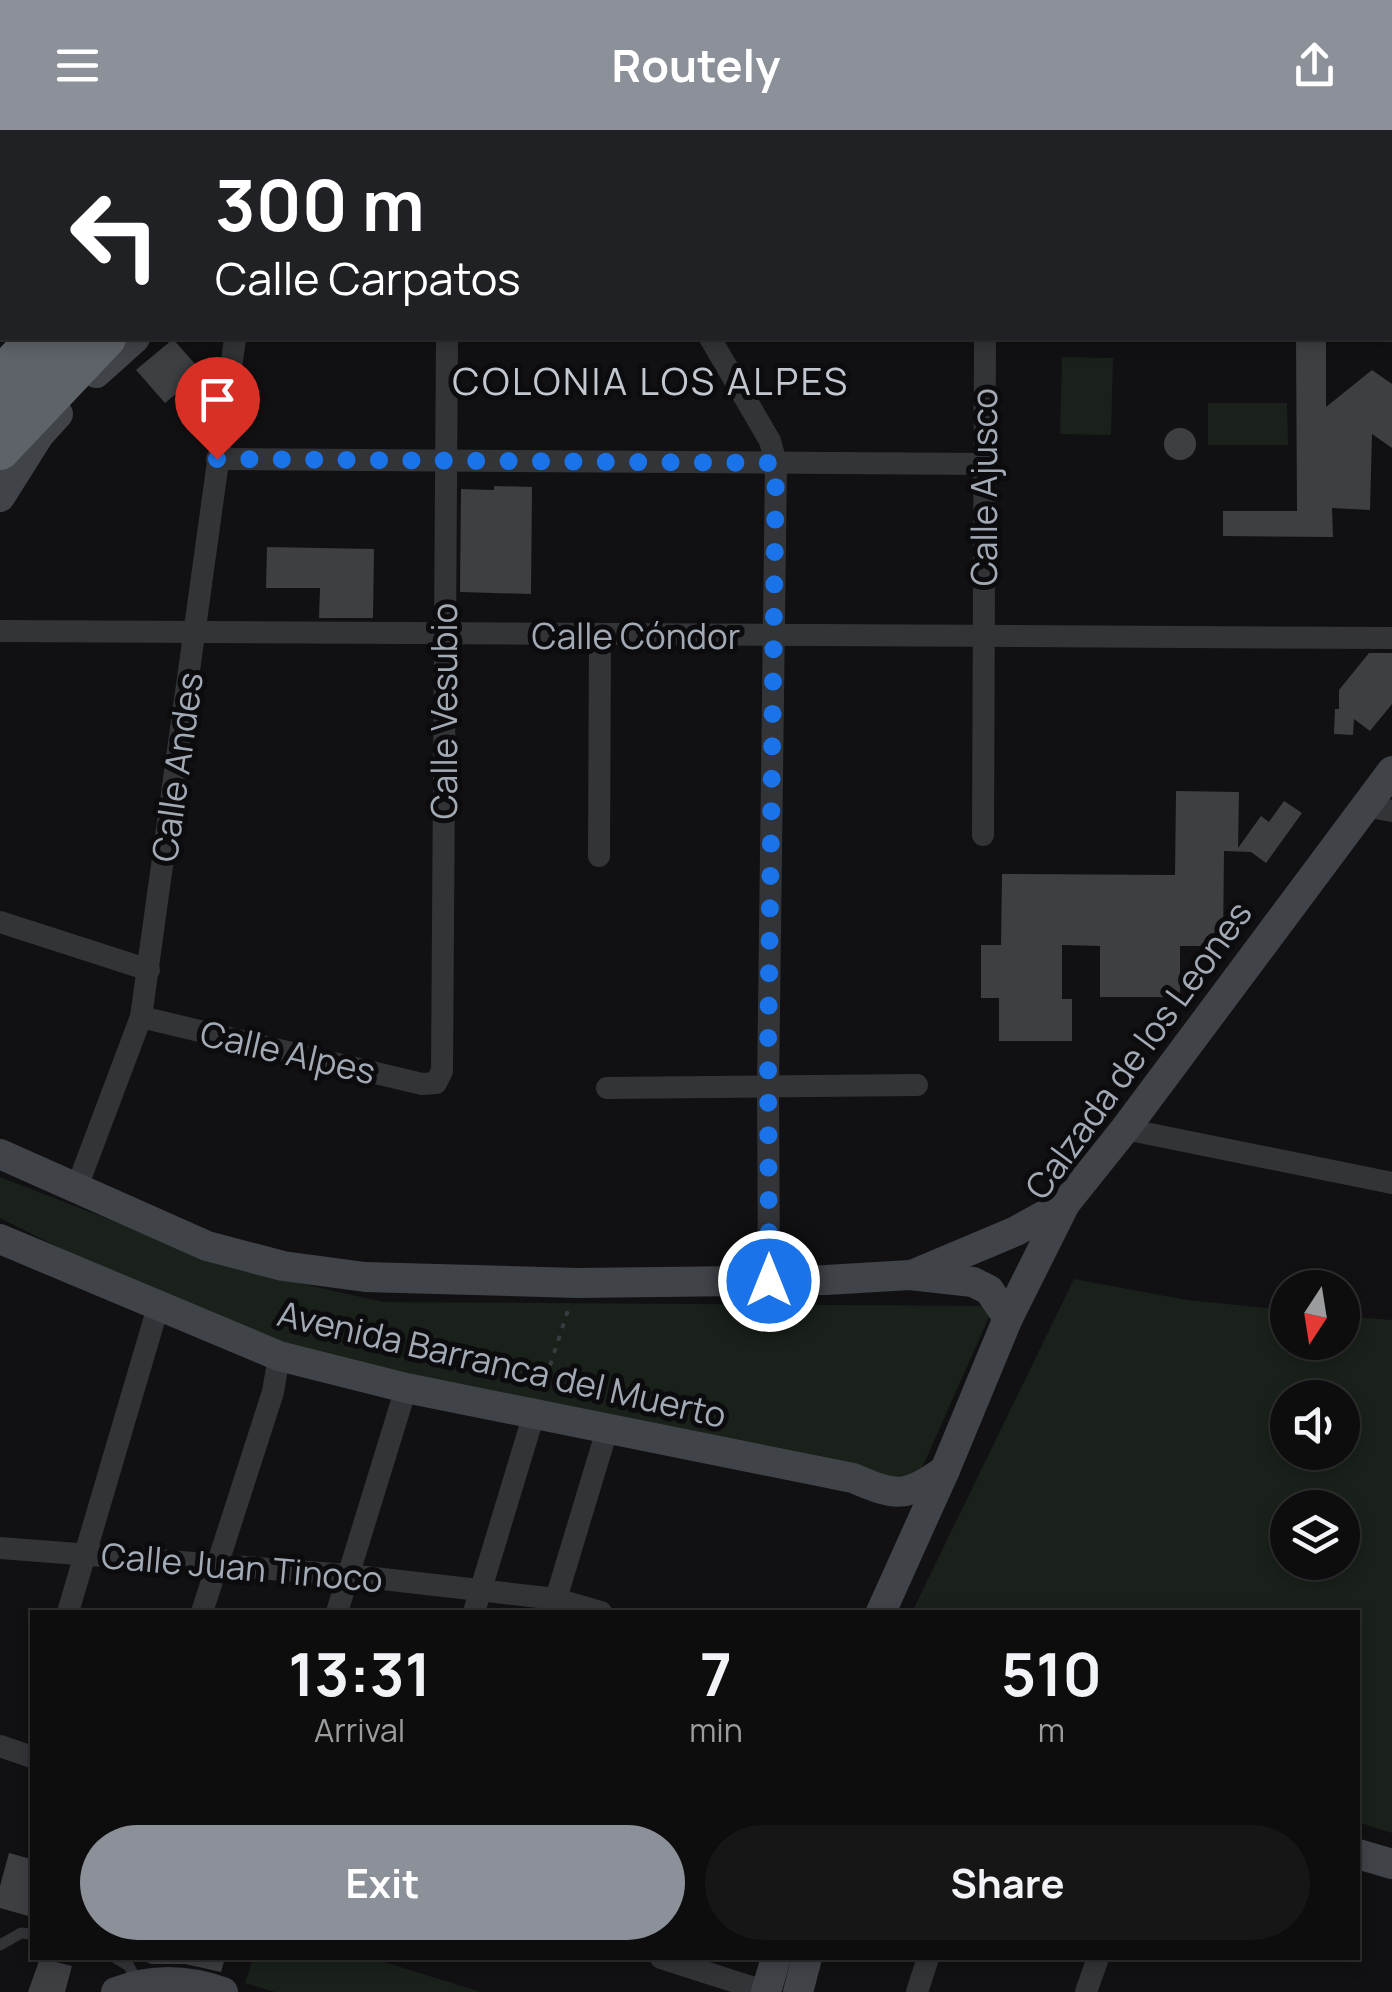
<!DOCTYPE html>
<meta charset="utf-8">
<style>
body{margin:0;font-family:Manrope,sans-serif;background:#161617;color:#f1f3f6;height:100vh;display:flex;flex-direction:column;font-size:38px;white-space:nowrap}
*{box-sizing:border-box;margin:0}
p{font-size:32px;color:#9a9c9e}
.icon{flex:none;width:55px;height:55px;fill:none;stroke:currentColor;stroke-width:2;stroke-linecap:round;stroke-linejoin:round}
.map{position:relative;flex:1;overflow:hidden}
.panel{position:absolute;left:30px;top:1480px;width:1330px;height:350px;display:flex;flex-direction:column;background:#0d0d0e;border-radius:0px;box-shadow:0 5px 15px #0003,0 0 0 2px #2d2d2e}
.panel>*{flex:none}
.hud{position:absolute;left:0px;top:0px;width:1392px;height:210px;box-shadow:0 5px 15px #0003,0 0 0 2px #2d2d2e;background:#202124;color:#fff;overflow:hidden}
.needle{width:65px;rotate:192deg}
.tools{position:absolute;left:1270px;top:1140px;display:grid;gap:20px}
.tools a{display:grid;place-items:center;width:90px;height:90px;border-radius:50%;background:#0d0d0e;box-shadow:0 5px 15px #0003,0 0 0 2px #2d2d2e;font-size:50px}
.pin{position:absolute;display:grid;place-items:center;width:85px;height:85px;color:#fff;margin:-102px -42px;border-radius:50% 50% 50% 0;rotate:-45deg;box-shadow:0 0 10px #0007}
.pin .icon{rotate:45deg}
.me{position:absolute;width:110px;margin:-55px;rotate:0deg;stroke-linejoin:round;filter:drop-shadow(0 0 8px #0008)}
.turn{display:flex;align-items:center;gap:35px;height:210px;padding:0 50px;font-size:45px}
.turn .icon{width:130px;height:130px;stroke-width:2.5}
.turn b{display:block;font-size:70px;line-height:85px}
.eta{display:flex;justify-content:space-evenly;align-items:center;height:170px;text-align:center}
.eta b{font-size:60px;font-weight:700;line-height:70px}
.button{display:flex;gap:20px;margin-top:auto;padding:20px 50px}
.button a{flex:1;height:115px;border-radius:60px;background:#8c9099;color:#fff;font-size:40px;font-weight:700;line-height:115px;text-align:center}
.button a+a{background:#161617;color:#f1f3f6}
header{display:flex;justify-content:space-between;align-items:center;height:130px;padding:0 50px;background:#8c9099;color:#fff;font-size:45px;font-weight:700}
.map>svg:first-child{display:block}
</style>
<header><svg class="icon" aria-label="menu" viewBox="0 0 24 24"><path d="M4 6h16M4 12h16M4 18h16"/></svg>Routely<svg class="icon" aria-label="share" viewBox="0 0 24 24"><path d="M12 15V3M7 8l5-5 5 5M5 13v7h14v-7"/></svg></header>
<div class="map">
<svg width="1392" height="1862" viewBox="0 0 1392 1862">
<rect width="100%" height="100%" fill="#111113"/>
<g fill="#19211a" fill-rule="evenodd">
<polygon points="1062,227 1113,228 1111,305 1060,304"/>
<polygon points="1208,273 1287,273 1288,315 1208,315"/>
<polygon points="0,1047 237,1139 383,1172 994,1176 913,1358 861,1337 309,1225 164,1170 0,1088"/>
<path d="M1074,1149L1187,1170L1287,1180L1288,1212H1342L1343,1186L1392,1190V1703L1358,1692V1482H912ZM1288,1268H1342V1322H1288ZM1288,1378H1342V1432H1288Z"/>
<polygon points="253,1828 371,1828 481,1862 275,1862 245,1853"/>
</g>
<g fill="#3d3f43">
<polygon points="1296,208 1326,208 1326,277 1372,240 1392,254 1392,318 1372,304 1370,380 1332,378 1333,407 1223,406 1223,381 1297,381"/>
<polygon points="173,209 202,242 165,273 136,240"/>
<circle cx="1180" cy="314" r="16"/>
<polygon points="494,356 532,357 531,464 460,462 461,359 494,360"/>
<polygon points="267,417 374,419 373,488 319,488 320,458 266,458"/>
<polygon points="1369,523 1392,523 1392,574 1370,601 1354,589 1353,605 1334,604 1335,579 1339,579 1339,560"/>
<polygon points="1176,661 1239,662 1238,718 1261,686 1269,692 1284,671 1302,683 1266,733 1251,722 1224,721 1223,816 1180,816 1180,867 1100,867 1100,816 1062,815 1062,869 1072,869 1072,911 999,911 999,868 981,868 981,815 1001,815 1002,744 1175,745"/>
<polygon points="9,1723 31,1729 28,1738 32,1739 32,1787 0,1778 0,1756"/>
<polygon points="40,1828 72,1836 65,1862 28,1862"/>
<polygon points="147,1828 225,1828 221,1842 185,1834 152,1834 146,1832"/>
</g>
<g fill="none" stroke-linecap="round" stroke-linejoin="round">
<polyline stroke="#383b3f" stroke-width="4" stroke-dasharray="5 8" stroke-linecap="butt" points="542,1260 570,1174"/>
<g stroke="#323438" stroke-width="11">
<polyline points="0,1815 21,1803 32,1804"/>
<polyline points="116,1828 129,1836 138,1854"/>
</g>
<g stroke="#323438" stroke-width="22">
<polyline points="592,0 593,2"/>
<polyline points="906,0 908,2"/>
<polyline points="1349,2 1352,0"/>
<polyline points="710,208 770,311 776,333 768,957 769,1151"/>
<polyline points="217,329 985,334"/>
<polyline points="0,501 1392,508"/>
<polyline points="1365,676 1392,681"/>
<polyline points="983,705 985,208"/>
<polyline points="599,726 600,505"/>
<polyline points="0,792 149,840"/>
<polyline points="141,887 422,954 436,953 442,941 447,208"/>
<polyline points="607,958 917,955"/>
<polyline points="1125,999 1392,1053"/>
<polyline points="77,1057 141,887 235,209"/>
<polyline points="0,1418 348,1445 556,1469 601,1482"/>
<polyline points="68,1482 158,1177"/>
<polyline points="202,1482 273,1262 279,1226"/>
<polyline points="337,1482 406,1258"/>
<polyline points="474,1482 534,1284"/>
<polyline points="552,1482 607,1300"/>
<polyline points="0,1616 32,1627"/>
<polyline points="661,1828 767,1862"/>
<polyline points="917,1862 928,1828"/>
<polyline points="1086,1862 1098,1828"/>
</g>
<g stroke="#404348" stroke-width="30">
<polyline points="231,2 235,0"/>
<polyline points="0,189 2,187"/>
<polyline points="96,243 135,208"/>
<polyline points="0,367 39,305 58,284"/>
<polyline points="0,1024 207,1116 283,1136 365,1147 577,1153 826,1150 910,1145 973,1152 989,1160 1008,1188"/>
<path d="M0,1109L279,1226L406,1258L853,1348C897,1367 905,1368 945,1340"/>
<polyline points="914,1144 1016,1101 1065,1074"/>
<polyline points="881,1482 945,1340 1008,1188 1065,1074 1125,999 1392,641"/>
<polyline points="1358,1724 1392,1734"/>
<path d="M116,1862C152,1848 187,1849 223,1862"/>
<polyline points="766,1862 776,1828"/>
<polyline points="798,1862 807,1828"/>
</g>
<g stroke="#5e6269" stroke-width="40">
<polyline points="264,2 268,0"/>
<polyline points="306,2 310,0"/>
<polyline points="352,2 356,0"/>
<polyline points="396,2 401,0"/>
<polyline points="431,2 435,0"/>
<polyline points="0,247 37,208"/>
<polyline points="0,287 77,208"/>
</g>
<polyline stroke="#5e6269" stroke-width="40" points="0,320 106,208"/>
</g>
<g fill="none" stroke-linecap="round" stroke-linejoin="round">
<polyline stroke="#1a73e8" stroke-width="18" stroke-dasharray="0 32.4" points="217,329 776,333 768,920 769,1151"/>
</g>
<g text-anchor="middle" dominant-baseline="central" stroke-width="10" stroke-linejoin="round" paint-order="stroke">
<g font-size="35" fill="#a2aab5" stroke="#0c0c0e">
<text transform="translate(984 357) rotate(-90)">Calle Ajusco</text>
<text x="636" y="506">Calle Cóndor</text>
<text transform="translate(444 581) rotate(-90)">Calle Vesubio</text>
<text transform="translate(177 637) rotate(-82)">Calle Andes</text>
<text transform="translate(1138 920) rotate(-54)">Calzada de los Leones</text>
<text transform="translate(288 922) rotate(13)">Calle Alpes</text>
<text transform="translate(502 1234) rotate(13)">Avenida Barranca del Muerto</text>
<text transform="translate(242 1437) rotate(5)">Calle Juan Tinoco</text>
</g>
<g font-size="38" letter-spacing="2.5" fill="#c3c8d0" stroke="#0c0c0e">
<text x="651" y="250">COLONIA LOS ALPES</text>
</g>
</g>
</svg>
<div class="tools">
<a><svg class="needle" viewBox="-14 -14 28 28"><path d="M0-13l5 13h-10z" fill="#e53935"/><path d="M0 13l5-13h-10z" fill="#9a9c9e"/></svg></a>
<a><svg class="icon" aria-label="sound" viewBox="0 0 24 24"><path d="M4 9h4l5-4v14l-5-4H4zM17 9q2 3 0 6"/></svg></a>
<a><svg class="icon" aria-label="layers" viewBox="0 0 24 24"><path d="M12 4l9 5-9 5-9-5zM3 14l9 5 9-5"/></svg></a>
</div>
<div class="pin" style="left:217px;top:329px;background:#d93025"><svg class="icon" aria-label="arrive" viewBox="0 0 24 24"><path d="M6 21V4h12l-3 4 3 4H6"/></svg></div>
<svg class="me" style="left:769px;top:1151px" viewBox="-20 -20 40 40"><circle r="17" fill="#1a73e8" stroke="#fff" stroke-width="3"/><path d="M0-11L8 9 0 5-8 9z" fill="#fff"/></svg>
<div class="hud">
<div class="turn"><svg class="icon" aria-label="left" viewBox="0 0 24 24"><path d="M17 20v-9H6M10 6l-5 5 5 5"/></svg><div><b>300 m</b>Calle Carpatos</div></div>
</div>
<section class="panel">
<div class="eta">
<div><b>13:31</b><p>Arrival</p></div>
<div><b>7</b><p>min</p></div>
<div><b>510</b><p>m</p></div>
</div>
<div class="button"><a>Exit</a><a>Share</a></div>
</section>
</div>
